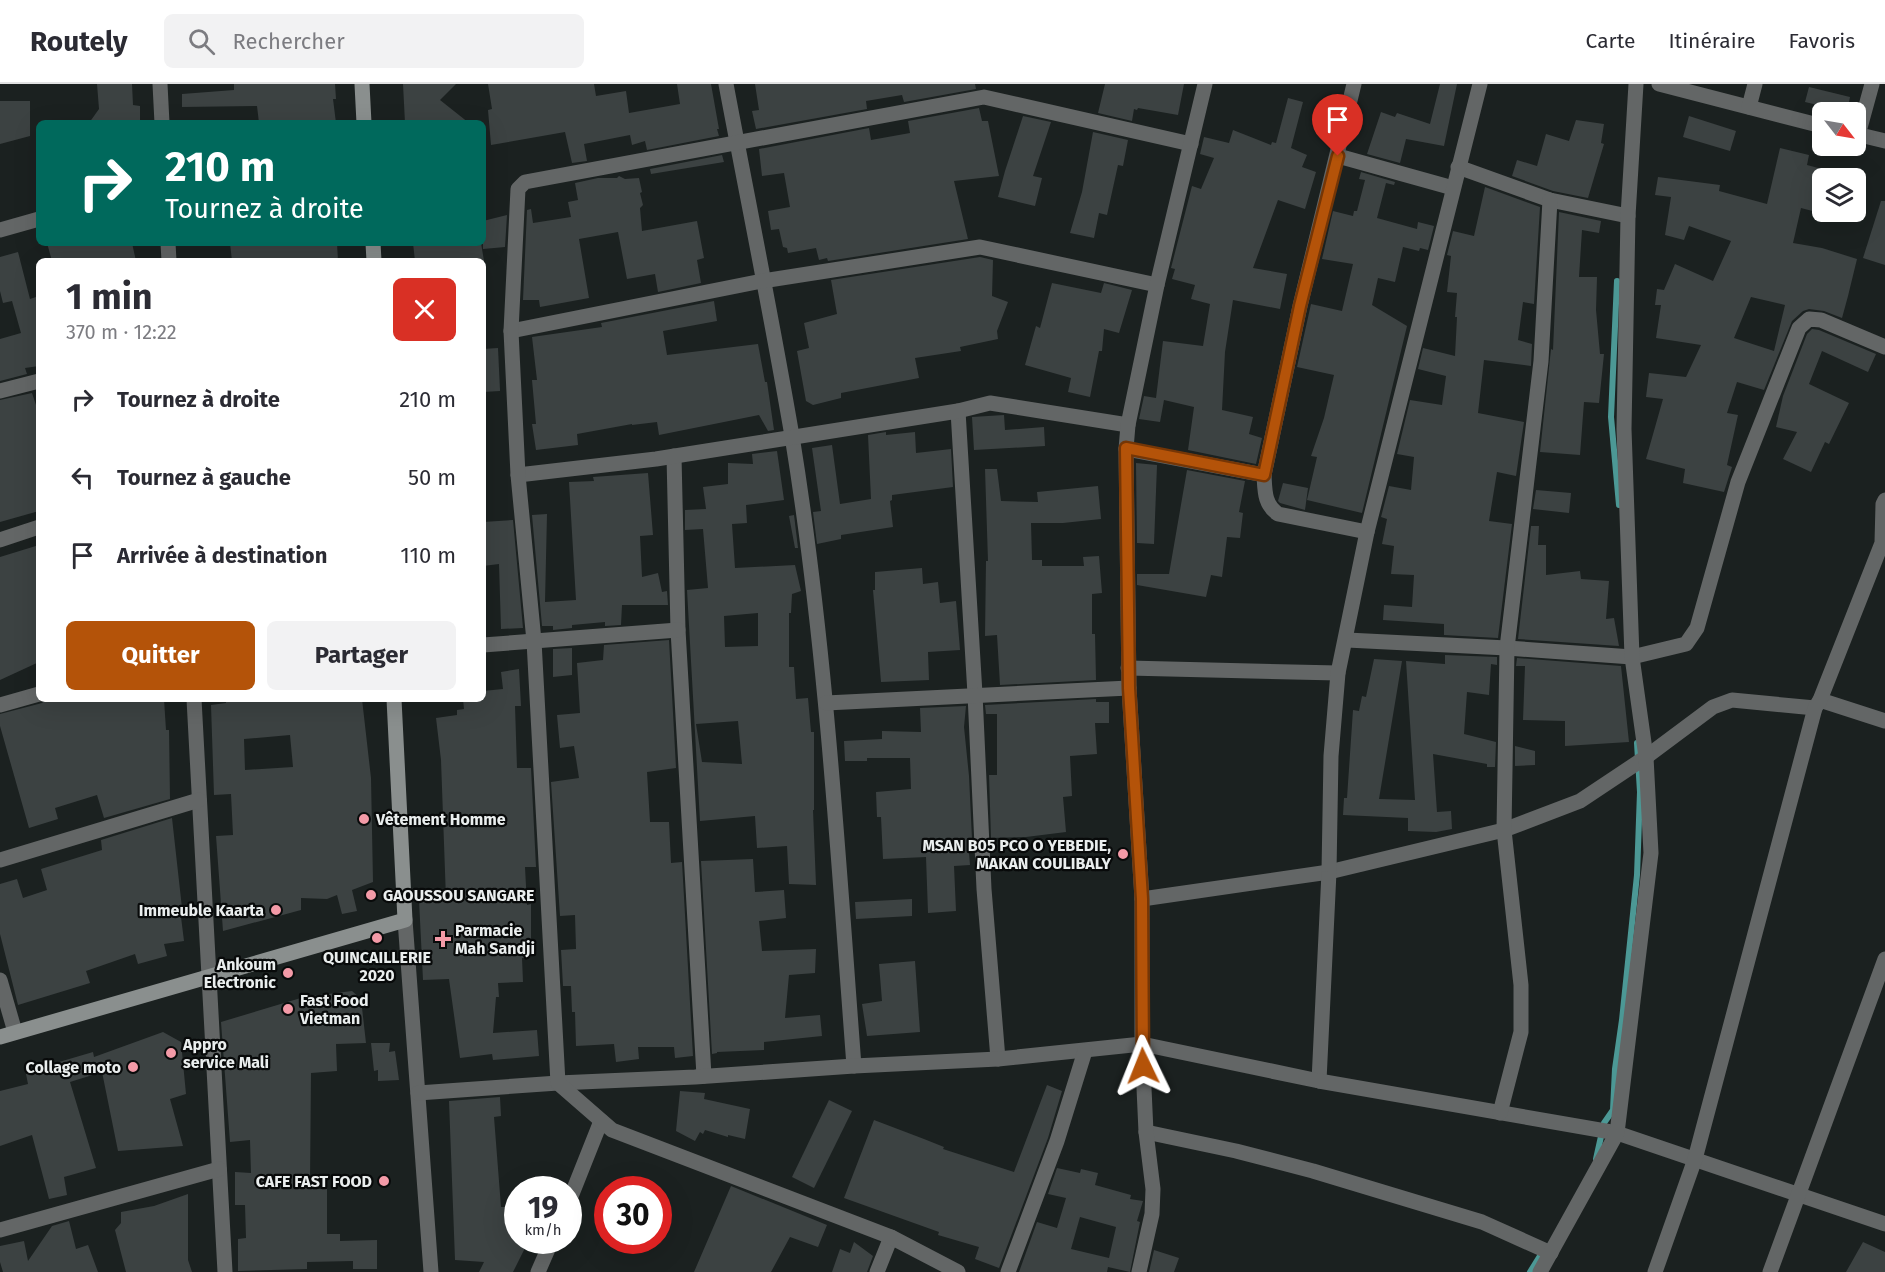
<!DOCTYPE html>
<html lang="fr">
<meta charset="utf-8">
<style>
body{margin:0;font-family:"Fira Sans",sans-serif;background:#f2f2f3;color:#2b2b33;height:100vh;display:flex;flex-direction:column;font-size:22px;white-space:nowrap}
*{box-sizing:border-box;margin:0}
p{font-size:20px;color:#7c7c81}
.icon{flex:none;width:33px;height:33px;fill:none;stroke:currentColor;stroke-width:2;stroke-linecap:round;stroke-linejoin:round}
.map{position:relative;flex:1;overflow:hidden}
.drawer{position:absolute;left:36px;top:174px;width:450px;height:444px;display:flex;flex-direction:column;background:#fff;border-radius:9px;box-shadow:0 6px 24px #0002}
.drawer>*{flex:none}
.hud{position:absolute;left:36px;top:36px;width:450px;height:126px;border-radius:9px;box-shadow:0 6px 24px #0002;background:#00695c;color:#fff;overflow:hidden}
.needle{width:39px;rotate:121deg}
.controls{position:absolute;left:1812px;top:18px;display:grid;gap:12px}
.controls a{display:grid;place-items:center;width:54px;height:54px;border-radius:9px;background:#fff;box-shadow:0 6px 24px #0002;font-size:30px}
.speed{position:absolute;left:504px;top:1092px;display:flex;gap:12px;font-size:30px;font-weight:700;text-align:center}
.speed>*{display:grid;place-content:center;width:78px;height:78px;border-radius:50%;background:#fff;box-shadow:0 6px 24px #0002;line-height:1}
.speed small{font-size:15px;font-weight:400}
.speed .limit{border:9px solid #d22;background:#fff;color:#111}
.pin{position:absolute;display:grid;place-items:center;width:51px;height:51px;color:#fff;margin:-62px -26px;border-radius:50% 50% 50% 0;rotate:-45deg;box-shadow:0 0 6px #0007}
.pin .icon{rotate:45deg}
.me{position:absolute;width:66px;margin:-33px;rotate:358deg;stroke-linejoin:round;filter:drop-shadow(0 0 4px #0008)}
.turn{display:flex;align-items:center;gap:21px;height:126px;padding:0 30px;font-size:27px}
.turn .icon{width:78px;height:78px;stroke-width:2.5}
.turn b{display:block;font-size:42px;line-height:51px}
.round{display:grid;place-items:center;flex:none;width:63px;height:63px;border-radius:9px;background:#f2f2f3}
.headline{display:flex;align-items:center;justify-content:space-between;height:102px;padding:0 30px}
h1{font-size:36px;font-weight:700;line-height:45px}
.cta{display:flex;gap:12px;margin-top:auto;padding:12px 30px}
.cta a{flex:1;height:69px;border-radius:9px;background:#b45309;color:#fff;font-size:24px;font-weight:700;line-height:69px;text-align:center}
.cta a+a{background:#f2f2f3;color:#2b2b33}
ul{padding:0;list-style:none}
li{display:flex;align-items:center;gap:18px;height:78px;padding:0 30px}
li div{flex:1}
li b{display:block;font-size:22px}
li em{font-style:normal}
header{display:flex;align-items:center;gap:36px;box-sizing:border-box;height:84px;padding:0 30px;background:#fff;border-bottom:2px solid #e1e1e2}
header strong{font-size:28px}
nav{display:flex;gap:33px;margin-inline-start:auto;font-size:21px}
.search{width:420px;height:54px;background:#f2f2f3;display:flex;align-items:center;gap:15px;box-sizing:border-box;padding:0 21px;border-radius:9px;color:#7c7c81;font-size:22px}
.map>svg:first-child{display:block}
</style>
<header>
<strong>Routely</strong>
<div class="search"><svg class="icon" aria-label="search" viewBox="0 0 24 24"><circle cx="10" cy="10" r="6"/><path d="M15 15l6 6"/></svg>Rechercher</div>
<nav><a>Carte</a><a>Itinéraire</a><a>Favoris</a></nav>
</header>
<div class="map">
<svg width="1885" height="1188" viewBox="0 0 1885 1188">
<rect width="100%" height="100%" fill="#1b2120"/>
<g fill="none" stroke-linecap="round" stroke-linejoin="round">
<g stroke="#4c9895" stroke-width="6">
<polyline points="1617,197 1611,333 1619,421"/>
<polyline points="1596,1075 1604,1039 1613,1026 1615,985 1622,936 1637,791 1640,708 1637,659"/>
<polyline points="1530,1188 1543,1167"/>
</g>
</g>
<g fill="#3c4242" fill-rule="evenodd">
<polygon points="97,0 132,0 133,21 140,22 140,39 89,39 99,25"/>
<polygon points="234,0 335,0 336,15 333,15 336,39 259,39 257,22 182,23 182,10 234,6"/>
<polygon points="403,0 456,0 440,16 469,39 405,39"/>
<polygon points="488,0 594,0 596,12 626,7 629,29 680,20 677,0 711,0 719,45 717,45 719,52 647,66 645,57 632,61 630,51 584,60 587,77 572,79 565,48 491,61 488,26 492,25"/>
<polygon points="755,0 975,0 976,5 904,18 902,11 866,17 867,25 756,45 752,27 759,26"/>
<polygon points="1105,0 1184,0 1178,31 1138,24 1137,26 1134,25 1132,37 1098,29"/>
<polygon points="1440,0 1457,0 1444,62 1406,55 1400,79 1367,70 1381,28 1395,33 1397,29 1430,40"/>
<polygon points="1809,3 1850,13 1847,28 1805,18"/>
<polygon points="1288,14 1303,18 1291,64 1307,71 1302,83 1316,88 1305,125 1278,116 1253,184 1287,190 1280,225 1233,216 1225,268 1222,326 1253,333 1249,350 1262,354 1256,380 1188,366 1194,323 1164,316 1160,338 1139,335 1144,312 1156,314 1163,257 1203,262 1210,220 1191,215 1195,201 1172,195 1175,185 1171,184 1192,102 1201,105 1214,74 1200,70 1204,53 1229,59 1233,46 1271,61 1272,58 1276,59"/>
<polygon points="0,17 30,17 30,52 0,60"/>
<polygon points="979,24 982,37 988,37 999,92 954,97 968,155 828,177 827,174 819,176 816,164 788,169 787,164 783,163 779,145 771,146 768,127 790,123 784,89 762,92 759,65 869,44 871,56 910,49 908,37"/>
<polygon points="1023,32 1051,38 1033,92 1042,94 1035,122 998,113 1005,87"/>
<polygon points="1689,32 1736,47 1730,67 1683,53"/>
<polygon points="1576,36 1604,40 1601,59 1604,60 1588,114 1553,107 1512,92 1517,76 1537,82 1546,50 1569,57"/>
<polygon points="1093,48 1128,56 1123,82 1118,81 1107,131 1099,129 1094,154 1070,149 1082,108"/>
<path d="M1780,64L1809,71L1807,81L1822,85V119L1820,129L1801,124L1793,159L1822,164L1857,175L1848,212L1842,234L1824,227L1809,225L1803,227L1792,237L1764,306L1737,298L1727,329L1738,331L1727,381L1732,383L1724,408L1683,399L1685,385L1646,375L1663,315L1646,313L1649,289L1686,293L1701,261L1656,254L1661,221H1655L1657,205L1664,206L1675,180L1713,197L1731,157L1689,142L1684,156L1665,151L1671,113L1655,111L1658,93L1720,101L1719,107L1767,120ZM1751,213L1785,221L1774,267L1734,254Z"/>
<polygon points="722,71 724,78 651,90 650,85"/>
<polygon points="1361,88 1395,98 1394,101 1386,99 1377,134 1417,145 1418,138 1434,142 1428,166 1420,164 1419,167 1403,163 1395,198 1378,194 1372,221 1407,242 1362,429 1307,416 1317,373 1311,372 1324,334 1334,291 1297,283 1311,220 1342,227 1353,180 1322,175 1333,127 1353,132 1354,127 1357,127 1365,96 1359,95"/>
<polygon points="619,92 625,95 639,94 642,108 640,109 643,121 640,124 642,147 697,137 704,174 697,176 701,199 658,208 655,190 627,195 618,148 579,155 589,214 540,223 539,216 523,216 527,126 531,125 533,139 571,133 568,118 578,116 575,99 598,94 617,94"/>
<polygon points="1485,103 1540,123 1534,220 1523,218 1518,256 1532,260 1531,282 1484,276 1478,329 1524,338 1516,392 1497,388 1489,437 1512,440 1498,554 1444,551 1444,540 1383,536 1384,521 1412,523 1414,491 1391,490 1394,462 1382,460 1387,435 1381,433 1389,402 1411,406 1414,373 1397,370 1410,316 1442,321 1446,292 1418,285 1423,264 1455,272 1457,233 1455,233 1457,209 1447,208 1451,172 1447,171 1453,147 1474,152"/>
<polygon points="1881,117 1885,117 1885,181 1863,174"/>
<polygon points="1559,128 1601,137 1599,149 1582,146 1579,193 1597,193 1596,226 1600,270 1604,270 1599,319 1584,318 1580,371 1540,368 1551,265 1553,266"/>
<polygon points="507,131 505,163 483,165 483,137"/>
<polygon points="47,159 132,159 136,177 52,177"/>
<polygon points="230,159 337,159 338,177 232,177"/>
<polygon points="413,159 481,159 484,177 415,177"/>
<polygon points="18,168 30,215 39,212 39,282 25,284 27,290 0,297 0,255 21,249 12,217 3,219 0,207 0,173"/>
<polygon points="980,173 993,176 992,212 1008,218 997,247 998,255 960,263 961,267 915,274 919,294 841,309 841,314 813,321 806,317 797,267 809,264 804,239 837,230 831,196"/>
<polygon points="1052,199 1101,209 1104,199 1132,206 1119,249 1104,245 1102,267 1099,267 1090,313 1068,308 1071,294 1025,281 1036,242 1040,244"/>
<polygon points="714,217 717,237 663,247 667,271 758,260 765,298 767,298 774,346 768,347 759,331 659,351 657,338 632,341 632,340 577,350 578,361 536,366 532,340 536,340 532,296 537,296 532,253 602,243 601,239"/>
<polygon points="1812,245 1819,246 1876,270 1868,288 1822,267 1809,300 1849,319 1829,360 1825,358 1811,388 1783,375 1797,348 1776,343 1783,312 1807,250"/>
<polygon points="498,264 500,307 483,308 483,265"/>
<polygon points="32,309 39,330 39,427 0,438 0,316"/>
<polygon points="1004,331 1005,346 1044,343 1045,362 974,366 972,333"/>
<polygon points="886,348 886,351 915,348 916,369 951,365 953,403 892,411 892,416 890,417 893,443 841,451 841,455 817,460 813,428 821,427 812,364 832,361 840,420 871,415 868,351"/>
<path d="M777,367L784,416L746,421L747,439L732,440L735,484L795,481L801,507L792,510L791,529H789V583H794L796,615L808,614L811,648H814V726H813L816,801L789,800L787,762L757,764L755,732L700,737L687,506L708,504L703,445L685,446V426L706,425L703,403L728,400V379L753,380L752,370ZM758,529V562L725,563L724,532ZM738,637L742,680L702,678L696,640Z"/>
<polygon points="1136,379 1157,381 1154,460 1137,459"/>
<polygon points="985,385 997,385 1001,417 1038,418 1037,408 1098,402 1101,435 1063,439 1031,439 1032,476 1042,476 1042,482 1084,482 1083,473 1099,472 1102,509 1092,510 1092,550 1095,550 1096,596 1000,601 997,551 985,552 986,477 988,477"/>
<polygon points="1187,386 1245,397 1239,428 1243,429 1240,454 1227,453 1222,493 1211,491 1206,513 1137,501 1137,490 1169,490"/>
<polygon points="648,389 653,451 640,452 642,493 658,489 662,508 667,507 668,521 622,521 621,541 605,542 605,538 572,541 572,544 553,546 553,542 542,542 532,431 547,430 545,518 576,516 569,398 594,397 593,393"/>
<polygon points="1283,399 1308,404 1305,426 1280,419 1278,417"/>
<polygon points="1536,406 1571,409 1569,429 1533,425"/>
<polygon points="794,431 798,464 795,464 789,432"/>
<polygon points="513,436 523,544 501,545 499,480 483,482 483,438"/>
<polygon points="1531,442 1539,442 1538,461 1546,461 1546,491 1580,487 1581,495 1609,497 1606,535 1614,534 1619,562 1518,555"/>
<polygon points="39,461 39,578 0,596 0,473"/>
<polygon points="922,484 923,500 938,498 940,519 956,517 960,566 928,568 929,596 881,598 873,506 875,506 875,488"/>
<polygon points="669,556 676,684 647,688 650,738 669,738 671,779 682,778 693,972 675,974 674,963 638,963 639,975 616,978 614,960 576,962 575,928 572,928 571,902 563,902 561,866 576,865 575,831 560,832 551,698 579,694 574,662 560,664 557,631 580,629 577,579 603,576 604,561"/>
<polygon points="572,564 572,591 553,593 553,565"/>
<polygon points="1445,571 1497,573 1497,581 1491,580 1489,611 1467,608 1464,650 1496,658 1495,683 1487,683 1487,680 1433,670 1437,728 1451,727 1452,745 1436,748 1408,747 1408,734 1343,731 1344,714 1347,714 1353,626 1359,627 1362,612 1366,613 1374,575 1402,577 1379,715 1415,716 1406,577 1445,580"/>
<polygon points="1517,574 1621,582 1629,658 1565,662 1565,637 1523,636 1525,582 1516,582"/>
<polygon points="519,585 521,622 515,622 517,684 531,684 536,783 525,783 527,821 531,820 531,873 522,874 523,898 498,899 499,913 496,913 493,949 537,946 539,972 493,976 492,970 460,974 449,895 423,896 419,816 446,815 441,676 436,634 457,631 457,626 464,625 463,615 483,615 483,607 503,605 501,588"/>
<polygon points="47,615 164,615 166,646 169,646 170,715 104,734 97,711 55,724 58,735 29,744 0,642 0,630 42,619"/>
<path d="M226,615H288V617L362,615L371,694L373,798L352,806L357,827L342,830L337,811L327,815L301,814V826L223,847L216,752L233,751L231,710L214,711L211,621L226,619ZM290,651L293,683L245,686L244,655Z"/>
<polygon points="1096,615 1096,618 1109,618 1109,639 1095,639 1097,670 1070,672 1072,712 1063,713 1066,748 1026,753 991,754 989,691 997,691 997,630 986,630 985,621"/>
<polygon points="966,622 964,643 969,692 972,755 968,755 970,781 954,782 956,827 928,829 926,773 883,775 881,733 877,733 876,708 911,705 910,674 867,674 867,677 845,677 844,657 882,655 882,647 921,648 920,624"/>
<polygon points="1515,662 1535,667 1535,681 1515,682"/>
<polygon points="172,734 183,833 181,833 184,857 164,860 167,872 138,880 135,870 86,887 90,899 18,921 0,850 0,800 17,795 23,814 47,806 41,785 102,766 101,756"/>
<polygon points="753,775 755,808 784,806 786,834 759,837 762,867 816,865 815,889 789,891 785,934 820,931 822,952 764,958 764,966 717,968 717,969 712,970 701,777"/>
<polygon points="912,815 912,832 856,835 855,818"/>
<polygon points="915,877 920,948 867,952 862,920 882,917 879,880"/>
<polygon points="352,907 361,915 366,959 336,960 337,987 311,989 310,1098 313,1097 313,1105 327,1105 327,1150 340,1150 340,1157 377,1156 377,1185 353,1185 353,1177 307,1178 307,1185 238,1187 238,1155 246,1154 245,1121 235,1121 235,1088 251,1089 250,1056 230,1058 221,938 304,913"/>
<polygon points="163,948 181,958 186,1010 170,1015 183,1062 118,1067 102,988 70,998 96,1084 64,1093 67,1111 49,1115 32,1051 0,1062 0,1007 28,1000 26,990 43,986 42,983 93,968 94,973"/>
<polygon points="371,959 390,959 389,968 395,967 399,996 378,997 378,986 374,987"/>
<polygon points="1047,1001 1062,1007 1048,1054 999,1184 975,1175 979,1163 938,1151 939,1148 844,1114 874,1036 924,1055 944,1063 943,1065 1014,1088"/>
<polygon points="680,1007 705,1009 704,1015 750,1025 745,1055 728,1051 728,1053 705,1046 703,1050 700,1048 695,1057 676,1047"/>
<polygon points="500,1013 501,1032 494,1033 501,1123 518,1123 518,1156 529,1156 513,1188 479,1188 484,1178 455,1176 449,1017"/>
<polygon points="829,1016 852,1027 814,1104 792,1093"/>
<path d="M1057,1084L1080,1089L1081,1085L1098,1089L1095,1101L1131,1111L1130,1115L1143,1117L1137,1137L1140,1138L1130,1188L1108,1183L1107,1188H1019L1037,1138L1057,1144L1066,1114L1048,1110ZM1080,1133L1116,1143L1109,1174L1071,1165Z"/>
<polygon points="731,1102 827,1141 818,1163 790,1153 771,1188 694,1188"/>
<polygon points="188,1110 188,1176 192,1188 126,1188 115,1146 121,1139 121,1128 154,1122"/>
<polygon points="69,1137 76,1165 88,1161 98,1188 3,1188 0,1178 0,1162 24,1157 28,1177 52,1142"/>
<polygon points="854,1158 873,1172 867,1188 832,1188 840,1165 850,1169"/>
<polygon points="1863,1158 1885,1168 1885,1188 1846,1188"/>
<polygon points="1154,1166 1179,1174 1174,1188 1149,1188"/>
</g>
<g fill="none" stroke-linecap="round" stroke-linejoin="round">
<g stroke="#636666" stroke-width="15">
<polyline points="160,0 162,39"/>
<path d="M726,0C748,117 772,235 792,352C826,561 838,772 854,982"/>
<path d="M1354,0L1300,222L1264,391C1265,407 1264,420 1278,430L1367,448"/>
<polyline points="1659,0 1822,42"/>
<polyline points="1749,23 1755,0"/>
<polyline points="1856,50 1885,57"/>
<polyline points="1858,51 1872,0"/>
<polyline points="1338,72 1453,104"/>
<polyline points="1458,83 1550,116 1628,132"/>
<polyline points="0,146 39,135"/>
<polyline points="168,159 169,177"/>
<polyline points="511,247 762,197 980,163 1157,201"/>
<polyline points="0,307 39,297"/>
<polyline points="958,327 975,610 984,805 998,975"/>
<polyline points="1126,365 1264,391"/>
<polyline points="674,372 678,546 704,992"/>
<polyline points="518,391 656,375 958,327 990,319 1128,341"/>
<polyline points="0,456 39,443"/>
<polyline points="1347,556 1507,564 1632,573 1686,560 1697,544 1738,398 1799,244 1809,235 1821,236 1885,263"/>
<polyline points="483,561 678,546"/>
<polyline points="1128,584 1338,589"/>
<polyline points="194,615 225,1188"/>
<polyline points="1820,616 1885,637"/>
<polyline points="826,619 1129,604"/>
<polyline points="0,621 39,610"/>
<polyline points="0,776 199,716"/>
<polyline points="1142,815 1329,788 1504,746 1580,717 1646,673 1713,623 1732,616 1815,624"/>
<polyline points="405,836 431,1188"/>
<polyline points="0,896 15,948"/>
<polyline points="1319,997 1329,788 1331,672 1338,589 1367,448 1480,0"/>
<polyline points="418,1009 558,999 695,993 854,982 998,975 1142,960 1319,997 1617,1049 1885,1140"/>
<polyline points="1500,1029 1521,948 1521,901 1504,746 1507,564 1541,277 1550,116"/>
<polyline points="1146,1048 1236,1067 1313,1087 1482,1138 1551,1169"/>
<polyline points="568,1120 601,1037"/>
<polyline points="0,1146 219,1085"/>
<polyline points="538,1188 552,1156"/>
<polyline points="877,1188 891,1153"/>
<polyline points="958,1188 891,1153 612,1046 558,999 534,557 518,391 511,247 518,105 525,98 984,13 1191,60"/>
<polyline points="1008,1188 1057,1057 1085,967"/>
<polyline points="1139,1188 1152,1130 1153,1105 1146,1048 1142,960 1142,815 1129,604 1126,365 1128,341 1157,201 1205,0"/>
<polyline points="1540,1188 1617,1049 1651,769 1646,673 1632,573 1624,345 1628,132 1636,0"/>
<polyline points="1655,1188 1695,1075 1815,624 1820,616 1882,459 1883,420 1885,416"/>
<polyline points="1770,1188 1885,875"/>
</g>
<g stroke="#8a8f8e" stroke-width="15">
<polyline points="362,0 364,39"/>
<polyline points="373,159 374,177"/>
<polyline points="0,953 405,836 394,615"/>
</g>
</g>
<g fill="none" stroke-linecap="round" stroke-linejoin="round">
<g stroke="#753606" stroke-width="15">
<polyline id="route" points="1143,982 1142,815 1129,604 1126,364 1264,391 1300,222 1338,72"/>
</g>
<use href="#route" stroke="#b45309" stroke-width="10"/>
</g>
<g fill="#f39aa7" stroke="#080a0a" stroke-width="2">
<circle cx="364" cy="735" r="6"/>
<circle cx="1123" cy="770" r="6"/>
<circle cx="371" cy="811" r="6"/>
<circle cx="276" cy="826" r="6"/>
<circle cx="377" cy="854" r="6"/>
<path d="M440 846h6v6h6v6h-6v6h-6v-6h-6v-6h6z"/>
<circle cx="288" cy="889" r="6"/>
<circle cx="288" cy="925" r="6"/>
<circle cx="171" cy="969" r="6"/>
<circle cx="133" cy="983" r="6"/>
<circle cx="384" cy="1097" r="6"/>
</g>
<g text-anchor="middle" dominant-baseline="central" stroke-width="4.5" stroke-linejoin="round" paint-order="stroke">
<g font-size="16" font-weight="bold" fill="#eaeeee" stroke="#080a0a" text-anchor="start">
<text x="376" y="735">Vêtement Homme</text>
<text x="1111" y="761" text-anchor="end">MSAN B05 PCO O YEBEDIE,<tspan x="1111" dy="18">MAKAN COULIBALY</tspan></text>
<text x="383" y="811">GAOUSSOU SANGARE</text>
<text x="264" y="826" text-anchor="end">Immeuble Kaarta</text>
<text x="455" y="846">Parmacie<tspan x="455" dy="18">Mah Sandji</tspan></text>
<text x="377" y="873" text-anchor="middle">QUINCAILLERIE<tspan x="377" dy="18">2020</tspan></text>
<text x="276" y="880" text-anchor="end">Ankoum<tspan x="276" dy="18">Electronic</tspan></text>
<text x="300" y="916">Fast Food<tspan x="300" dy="18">Vietman</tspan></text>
<text x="183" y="960">Appro<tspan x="183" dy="18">service Mali</tspan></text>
<text x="121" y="983" text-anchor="end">Collage moto</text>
<text x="372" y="1097" text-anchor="end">CAFE FAST FOOD</text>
</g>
</g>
</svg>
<div class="controls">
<a><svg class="needle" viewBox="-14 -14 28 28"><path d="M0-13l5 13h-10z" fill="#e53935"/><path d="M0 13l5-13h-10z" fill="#7c7c81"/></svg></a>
<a><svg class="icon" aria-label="layers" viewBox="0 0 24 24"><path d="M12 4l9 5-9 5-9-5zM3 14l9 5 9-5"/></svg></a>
</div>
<div class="speed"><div>19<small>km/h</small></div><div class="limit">30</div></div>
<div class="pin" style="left:1338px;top:72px;background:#d93025"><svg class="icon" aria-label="arrive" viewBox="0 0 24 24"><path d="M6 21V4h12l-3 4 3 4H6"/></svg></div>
<svg class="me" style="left:1143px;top:982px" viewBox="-20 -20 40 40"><path d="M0-17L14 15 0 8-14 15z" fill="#b45309" stroke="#fff" stroke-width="4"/></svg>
<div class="hud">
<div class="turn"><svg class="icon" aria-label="right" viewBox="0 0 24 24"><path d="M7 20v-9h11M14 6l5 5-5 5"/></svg><div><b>210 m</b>Tournez à droite</div></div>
</div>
<section class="drawer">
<div class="headline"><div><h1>1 min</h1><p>370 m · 12:22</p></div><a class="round" style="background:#d93025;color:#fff"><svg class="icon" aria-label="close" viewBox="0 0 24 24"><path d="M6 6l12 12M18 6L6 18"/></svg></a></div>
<ul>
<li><svg class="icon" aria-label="right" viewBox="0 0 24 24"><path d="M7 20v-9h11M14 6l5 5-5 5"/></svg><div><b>Tournez à droite</b></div><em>210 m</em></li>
<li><svg class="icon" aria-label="left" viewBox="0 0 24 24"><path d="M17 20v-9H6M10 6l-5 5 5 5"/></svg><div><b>Tournez à gauche</b></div><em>50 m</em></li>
<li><svg class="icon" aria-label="arrive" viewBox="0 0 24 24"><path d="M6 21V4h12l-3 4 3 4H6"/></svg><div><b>Arrivée à destination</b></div><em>110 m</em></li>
</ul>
<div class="cta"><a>Quitter</a><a>Partager</a></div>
</section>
</div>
